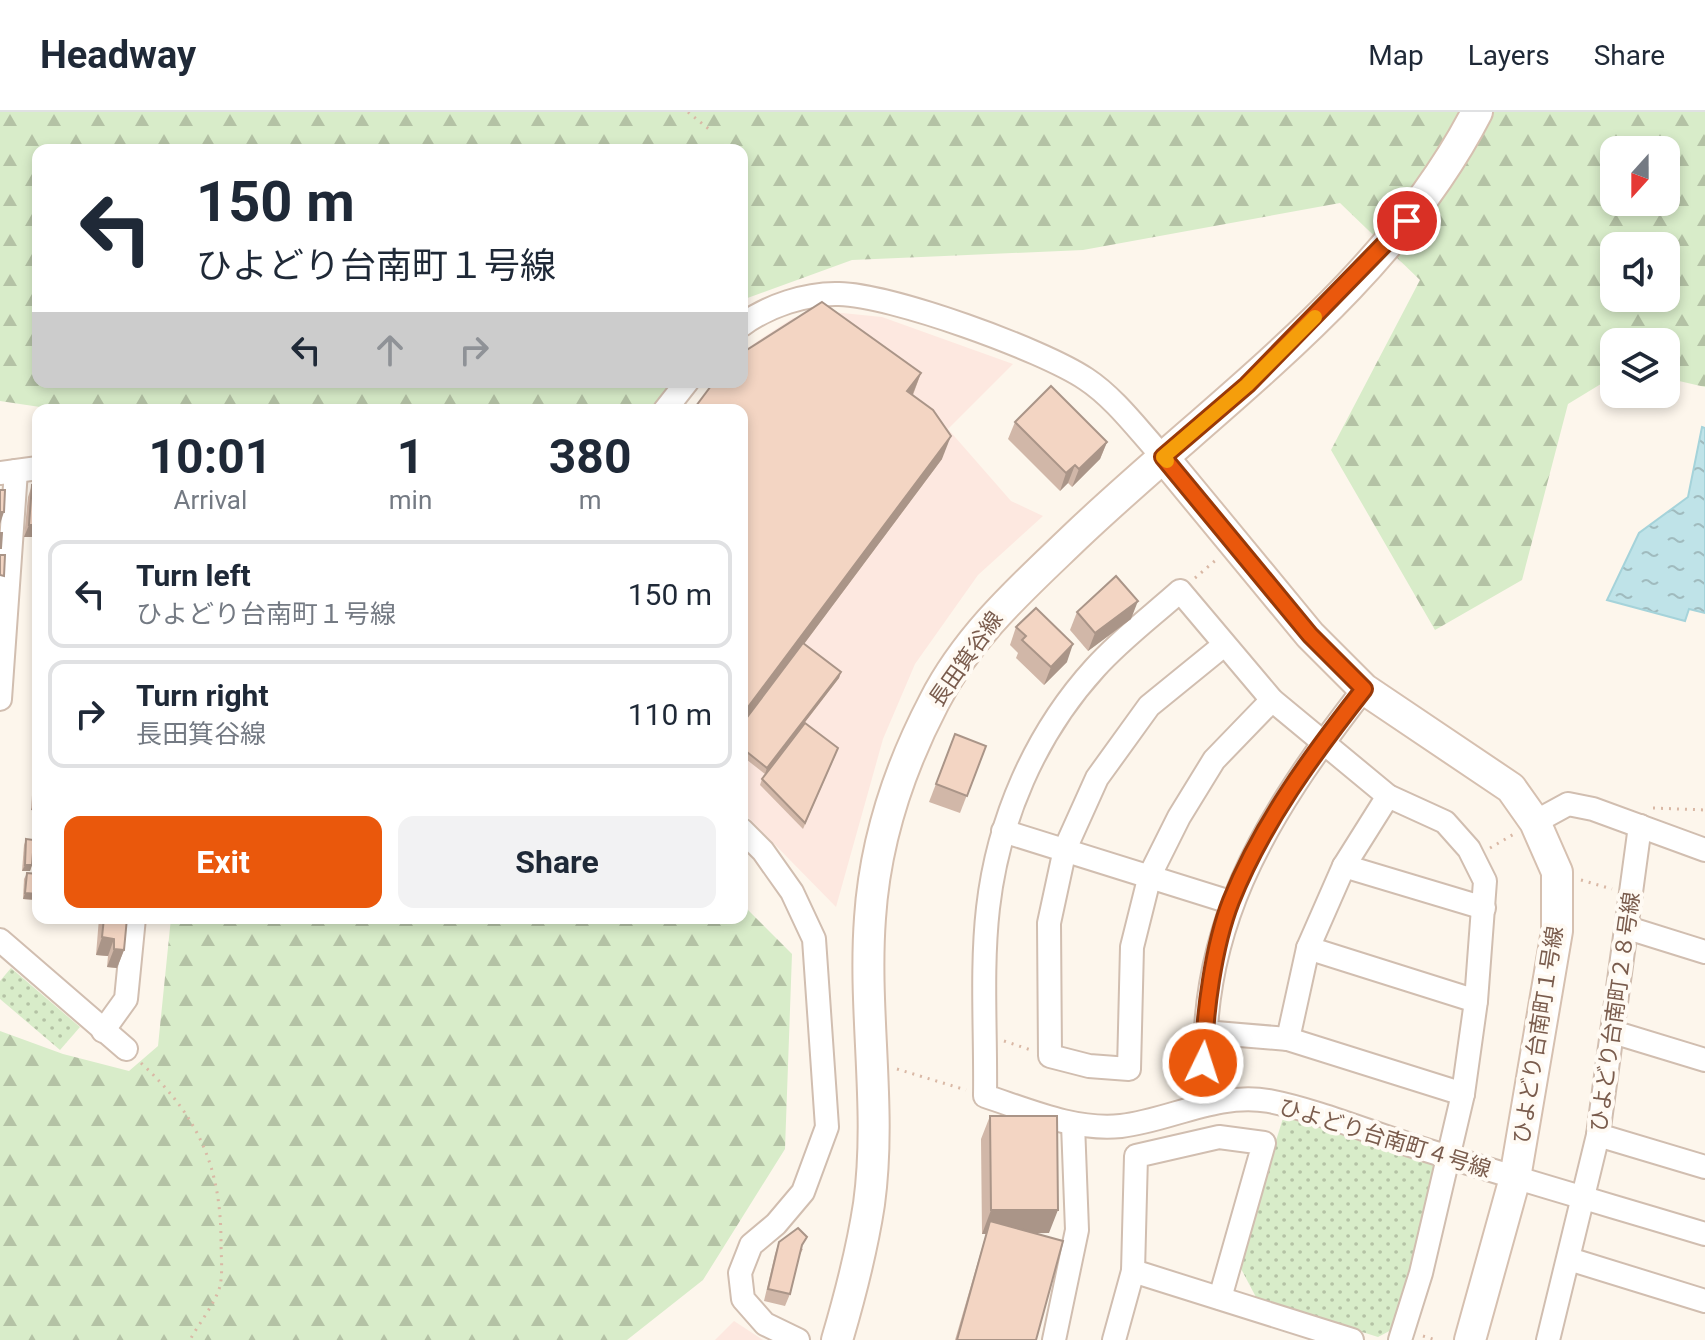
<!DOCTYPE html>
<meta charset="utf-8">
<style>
body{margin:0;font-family:Roboto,"Noto Sans JP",sans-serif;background:#f2f2f3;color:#1f2937;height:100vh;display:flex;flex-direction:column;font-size:30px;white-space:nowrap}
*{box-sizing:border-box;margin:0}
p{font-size:26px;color:#747a83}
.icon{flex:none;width:44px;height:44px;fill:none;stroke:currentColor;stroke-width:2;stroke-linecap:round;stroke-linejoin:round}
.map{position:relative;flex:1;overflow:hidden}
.side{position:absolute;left:32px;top:292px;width:716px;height:520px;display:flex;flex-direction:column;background:#fff;border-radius:16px;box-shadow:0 4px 12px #0003}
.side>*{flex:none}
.top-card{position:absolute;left:32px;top:32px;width:716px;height:244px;border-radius:16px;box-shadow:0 4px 12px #0003;background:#fff;color:#1f2937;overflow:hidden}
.needle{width:52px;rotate:201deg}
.tools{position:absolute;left:1600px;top:24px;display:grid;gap:16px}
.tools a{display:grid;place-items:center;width:80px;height:80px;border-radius:16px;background:#fff;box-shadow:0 4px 12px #0003;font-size:40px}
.pin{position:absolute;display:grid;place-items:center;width:68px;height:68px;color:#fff;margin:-34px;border:4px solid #fff;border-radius:50%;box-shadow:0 2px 8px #0007}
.me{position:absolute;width:88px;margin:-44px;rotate:4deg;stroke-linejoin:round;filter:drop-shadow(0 0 6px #0008)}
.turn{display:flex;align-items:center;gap:28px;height:168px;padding:0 32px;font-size:36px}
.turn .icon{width:104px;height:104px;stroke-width:2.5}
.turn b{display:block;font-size:56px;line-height:68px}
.lanes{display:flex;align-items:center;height:76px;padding:0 32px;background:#0003;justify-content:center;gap:40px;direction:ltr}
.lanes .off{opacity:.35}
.eta{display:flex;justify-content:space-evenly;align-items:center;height:136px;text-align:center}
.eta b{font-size:48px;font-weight:700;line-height:56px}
.action{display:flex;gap:16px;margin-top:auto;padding:16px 32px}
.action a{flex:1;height:92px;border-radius:16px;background:#ea580c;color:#fff;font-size:32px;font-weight:700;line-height:92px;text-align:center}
.action a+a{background:#f2f2f3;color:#1f2937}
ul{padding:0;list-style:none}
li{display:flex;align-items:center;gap:24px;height:108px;margin:0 16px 12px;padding:0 16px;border:4px solid #e0e1e3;border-radius:16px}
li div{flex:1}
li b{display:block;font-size:30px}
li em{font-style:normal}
header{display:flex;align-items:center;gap:48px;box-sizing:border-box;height:112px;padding:0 40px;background:#fff;border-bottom:2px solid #e0e1e3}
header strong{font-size:38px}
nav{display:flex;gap:44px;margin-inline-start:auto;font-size:28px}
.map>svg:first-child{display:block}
</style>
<header>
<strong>Headway</strong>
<nav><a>Map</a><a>Layers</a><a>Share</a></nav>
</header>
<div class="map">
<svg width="1705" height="1228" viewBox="0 0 1705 1228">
<defs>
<pattern id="green-dots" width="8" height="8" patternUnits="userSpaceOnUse" patternTransform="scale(2)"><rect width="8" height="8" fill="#d8ecc9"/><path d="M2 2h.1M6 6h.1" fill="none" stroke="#b4c2a5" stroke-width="1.8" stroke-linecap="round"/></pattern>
<pattern id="forest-firs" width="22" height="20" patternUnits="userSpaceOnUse" patternTransform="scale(2)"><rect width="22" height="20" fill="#d8ecc9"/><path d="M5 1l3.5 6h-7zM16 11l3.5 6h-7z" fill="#b4c2a5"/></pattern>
<pattern id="water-ripples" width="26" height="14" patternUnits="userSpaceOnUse" patternTransform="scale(2)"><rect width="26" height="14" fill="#bfe3e8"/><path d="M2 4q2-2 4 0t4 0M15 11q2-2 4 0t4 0" fill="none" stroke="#a0bbbe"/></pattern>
</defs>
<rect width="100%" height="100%" fill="#fdf6ec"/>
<g fill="#fde8e0">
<polygon points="832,200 882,205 1013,252 948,317 1011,389 1043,404 978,463 915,552 883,627 836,795 742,699 742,298 693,298 715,270 742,270 742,240 762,226 793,206"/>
<polygon points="734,1209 763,1228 715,1228"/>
</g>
<g fill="url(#green-dots)">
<polygon points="11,856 80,915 60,938 0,887 0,869"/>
<polygon points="1284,1003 1432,1050 1437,1061 1397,1215 1378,1225 1257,1187 1238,1151"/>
</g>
<g fill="url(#forest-firs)" fill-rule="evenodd">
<path d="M0,0H1705V275L1666,266V230H1614V264L1568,292L1522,468L1435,518L1331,338L1420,168L1340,91L1083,138L852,148L742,188V38H38V270H673L651,298H60L0,289ZM1614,38H1666V90H1614ZM1614,134H1666V186H1614Z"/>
<polygon points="742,792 792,842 785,1037 703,1168 627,1228 0,1228 0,919 63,942 129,959 158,934 171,806 742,806"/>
</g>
<polygon fill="url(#water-ripples)" stroke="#a5d3da" stroke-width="2" points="1702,315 1705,316 1705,501 1689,497 1685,509 1607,488 1639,421 1688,385"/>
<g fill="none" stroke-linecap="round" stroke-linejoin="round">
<g stroke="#d1beb0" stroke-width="26">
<g id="street">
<path d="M742,213C768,194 806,181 839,182C891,183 1041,237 1086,267C1115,286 1139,319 1163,345"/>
<polyline points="665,298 687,270"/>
<polyline points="16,359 38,356"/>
<polyline points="0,361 16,359 0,587"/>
<polyline points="1224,533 1149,594 1097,666 1065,737 1049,811 1050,944 1089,954 1129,957 1132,835 1150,763 1179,705 1214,648 1272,588"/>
<polyline points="1535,710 1568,692 1593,697 1705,738"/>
<polyline points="742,718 763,739 792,780 814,827 827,1015 803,1080 776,1112 751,1133 740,1161 743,1187 765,1212 798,1228"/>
<polyline points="1003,719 1230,790"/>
<polyline points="1344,754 1484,796"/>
<polyline points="1628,816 1705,840"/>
<polyline points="0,828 126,937"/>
<polyline points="1308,836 1476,889"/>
<polyline points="103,919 126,887 134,806"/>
<polyline points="1204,920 1288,927 1463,982"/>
<polyline points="1613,920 1705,948"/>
<polyline points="1288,927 1308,836 1344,754 1388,684"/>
<path d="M1208,991C1189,824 1266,703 1364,577"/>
<polyline points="1598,1023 1705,1055"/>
<polyline points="1569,1147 1705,1189"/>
<polyline points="1133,1159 1352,1228"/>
<polyline points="1054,1228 1077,1118 1073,1012"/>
<polyline points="1114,1228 1133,1159 1136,1044 1219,1025 1264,1031 1220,1186"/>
<path d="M1400,1228L1421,1161L1463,982L1476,889L1485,769L1469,737L1445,710L1388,684L1272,588L1180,479C1152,504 1120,528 1095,556C1035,622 998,708 988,796C981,857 986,923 985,984C1028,998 1075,1019 1121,1014C1171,1008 1217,980 1269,989C1320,999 1376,1023 1426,1038C1518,1067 1612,1094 1705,1122"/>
<polyline points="1548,1228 1598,1023 1640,714"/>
</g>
</g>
<g stroke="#d6c0b0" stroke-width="34">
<g id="secondary">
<polyline points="1163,345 1310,523 1364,577 1511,676 1535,710 1557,760 1557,819 1515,1066 1470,1228"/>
<path d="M837,1228C850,1184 862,1138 869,1092C882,997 863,901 870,806C875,730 899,657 934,590C968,523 1023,475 1076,424C1216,291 1387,175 1477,0"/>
</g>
</g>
<g stroke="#d9b8a5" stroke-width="3" stroke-dasharray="2 6" stroke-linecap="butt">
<polyline points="688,0 710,18"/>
<polyline points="1195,466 1217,447"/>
<polyline points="1653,696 1705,698"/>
<polyline points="1490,736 1514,722"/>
<polyline points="1581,768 1612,777"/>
<polyline points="1004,929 1031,938"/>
<path d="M141,951C197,1003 221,1053 221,1130C221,1143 223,1161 220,1174C215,1192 199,1211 190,1228"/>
<polyline points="897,957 966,978"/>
<polyline points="1423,1224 1436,1228"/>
</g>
<use href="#street" stroke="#fff" stroke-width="22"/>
<use href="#secondary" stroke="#fff" stroke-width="30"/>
</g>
<g fill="#d1b7a8">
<polygon points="921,261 913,283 942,347 804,532 841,560 839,566 765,662 742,644 742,298"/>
<polygon points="1015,310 1107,330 1100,347 1072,375 1068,371 1060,379 1008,327"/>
<polygon points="32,373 38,374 38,416 35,425 24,425 28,385"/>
<polygon points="1077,500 1131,507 1088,539 1070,518"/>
<polygon points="1016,515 1067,550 1044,573 1016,546 1018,541 1010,533"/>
<polygon points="38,592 38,699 31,698"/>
<polygon points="955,622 986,634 960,701 929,690"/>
<polygon points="836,642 803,717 760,673 762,667"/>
<polygon points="26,727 32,753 30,759 22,759 24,733"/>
<polygon points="27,761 37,788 23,787 24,767"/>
<polygon points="99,806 127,806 124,838 117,856 107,855 108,844 96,843"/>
<polygon points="990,1004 1049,1121 1035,1121 1036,1228 955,1228 986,1122 982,1122 981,1027"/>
<polygon points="779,1130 803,1137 800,1142 790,1182 785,1194 764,1189 775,1142"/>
</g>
<g fill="#aa9588">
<polygon points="921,261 912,284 907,279"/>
<polygon points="951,324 942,347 742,615 742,603"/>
<polygon points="1107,330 1100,347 1072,375 1079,357"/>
<polygon points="1075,353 1068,371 1060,379 1066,361"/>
<polygon points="0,400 4,400 0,412"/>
<polygon points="29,413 38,413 35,425 24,425"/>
<polygon points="1138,489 1131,507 1088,539 1095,521"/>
<polygon points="1073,532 1067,550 1044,573 1051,555"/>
<polygon points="841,560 839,566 765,662 767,656"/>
<polygon points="38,681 38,699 31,698"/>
<polygon points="25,753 32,753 30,759 22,759"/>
<polygon points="25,781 38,782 37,788 23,787"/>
<polygon points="102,825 114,827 108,844 96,843"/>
<polygon points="114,837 124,838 117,856 107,855"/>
<polygon points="991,1098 1058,1098 1049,1121 987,1122 990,1109 986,1122 982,1122"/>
</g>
<g fill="#f3d5c3" stroke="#aa9588" stroke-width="2">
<polygon points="822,190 921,261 907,279 933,298 951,324 742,603 742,298 693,298 714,270 742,270 742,241"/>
<polygon points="1051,274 1107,330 1079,357 1075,353 1066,361 1015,310"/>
<polygon points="32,373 38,374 38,413 29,413"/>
<polygon points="0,378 5,378 4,400 0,400"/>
<polygon points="0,421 2,421 1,436 0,436"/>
<polygon points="0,443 5,443 4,464 0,463"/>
<polygon points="1116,464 1138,489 1095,521 1077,500"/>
<polygon points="1036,496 1073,532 1051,555 1022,528 1026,524 1016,515"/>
<polygon points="803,531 841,560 767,656 742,636 742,612"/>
<polygon points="805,611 838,636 805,711 762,667"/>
<polygon points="955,622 986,634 967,684 936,672"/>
<polygon points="26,727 34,728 32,753 25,753"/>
<polygon points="27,761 38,762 38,782 25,781"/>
<polygon points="104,806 127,806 124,838 114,837 114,827 102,825"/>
<polygon points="990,1004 1057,1004 1058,1098 991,1098"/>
<polygon points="990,1109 1063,1129 1036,1228 957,1228"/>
<polygon points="798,1116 807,1125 802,1133 790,1182 768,1177 779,1130"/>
</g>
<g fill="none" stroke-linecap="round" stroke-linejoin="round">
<g stroke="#983908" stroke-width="20">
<path id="route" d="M1203,951C1205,901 1213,835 1231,789C1262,711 1313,642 1364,577L1310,523L1163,345L1247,273L1407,109"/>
</g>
<use href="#route" stroke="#ea580c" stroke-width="14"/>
<polyline stroke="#f59e0b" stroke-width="14" points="1167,349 1163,345 1247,273 1315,205"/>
</g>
<g text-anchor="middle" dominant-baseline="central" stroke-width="8" stroke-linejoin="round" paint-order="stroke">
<g font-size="22" fill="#7a5c4d" stroke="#fffaf3">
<text transform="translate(966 547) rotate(-55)">長田箕谷線</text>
<text transform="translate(1615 900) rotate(-82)">ひよどり台南町２８号線</text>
<text transform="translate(1538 923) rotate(-81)">ひよどり台南町１号線</text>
<text transform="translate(1385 1026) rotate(17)">ひよどり台南町４号線</text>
</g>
</g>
</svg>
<div class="tools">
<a><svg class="needle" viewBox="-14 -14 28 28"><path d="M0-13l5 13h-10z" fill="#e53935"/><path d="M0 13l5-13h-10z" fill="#747a83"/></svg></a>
<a><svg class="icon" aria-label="sound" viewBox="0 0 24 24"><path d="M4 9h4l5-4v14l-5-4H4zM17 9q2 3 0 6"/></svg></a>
<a><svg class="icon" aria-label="layers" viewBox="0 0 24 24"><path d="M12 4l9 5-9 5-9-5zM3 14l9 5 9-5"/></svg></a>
</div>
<div class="pin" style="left:1407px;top:109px;background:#d93025"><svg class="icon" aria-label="arrive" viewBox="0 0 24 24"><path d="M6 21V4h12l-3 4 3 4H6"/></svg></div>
<svg class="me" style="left:1203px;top:951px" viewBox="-20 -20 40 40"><circle r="17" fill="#ea580c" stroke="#fff" stroke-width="3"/><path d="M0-11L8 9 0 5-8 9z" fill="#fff"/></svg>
<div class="top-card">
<div class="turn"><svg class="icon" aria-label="left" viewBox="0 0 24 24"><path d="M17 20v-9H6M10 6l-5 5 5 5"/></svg><div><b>150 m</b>ひよどり台南町１号線</div></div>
<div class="lanes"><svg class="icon" aria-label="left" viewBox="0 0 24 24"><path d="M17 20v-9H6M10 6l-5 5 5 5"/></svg><svg class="icon off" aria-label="ahead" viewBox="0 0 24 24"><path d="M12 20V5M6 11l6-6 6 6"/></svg><svg class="icon off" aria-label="right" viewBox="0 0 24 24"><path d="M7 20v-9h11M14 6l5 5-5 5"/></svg></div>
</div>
<section class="side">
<div class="eta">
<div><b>10:01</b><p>Arrival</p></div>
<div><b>1</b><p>min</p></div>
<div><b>380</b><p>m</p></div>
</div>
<ul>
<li><svg class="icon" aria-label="left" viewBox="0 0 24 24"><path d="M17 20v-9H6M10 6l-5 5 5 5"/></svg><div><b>Turn left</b><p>ひよどり台南町１号線</p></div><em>150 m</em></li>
<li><svg class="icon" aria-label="right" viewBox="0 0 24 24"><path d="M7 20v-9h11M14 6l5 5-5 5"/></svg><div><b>Turn right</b><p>長田箕谷線</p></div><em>110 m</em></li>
</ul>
<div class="action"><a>Exit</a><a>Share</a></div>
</section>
</div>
